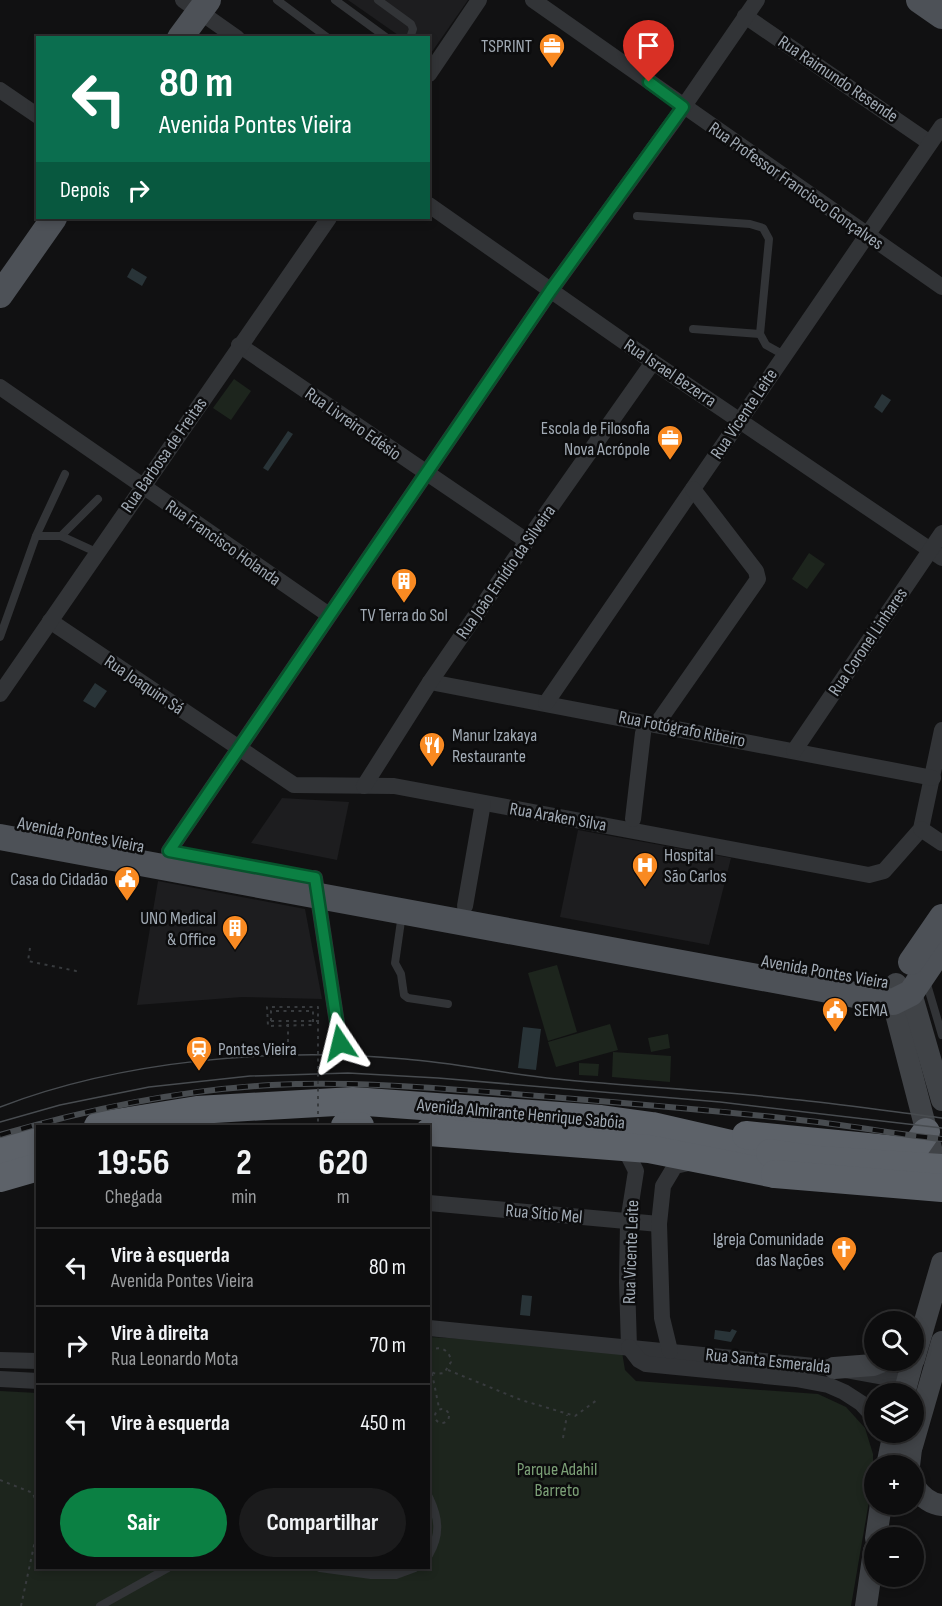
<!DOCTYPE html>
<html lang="pt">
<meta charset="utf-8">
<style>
body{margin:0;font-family:"Sofia Sans Condensed",sans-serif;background:#1b1b1c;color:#f1f3f6;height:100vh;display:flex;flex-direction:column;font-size:22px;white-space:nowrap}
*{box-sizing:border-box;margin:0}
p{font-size:20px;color:#9a9c9e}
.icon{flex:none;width:33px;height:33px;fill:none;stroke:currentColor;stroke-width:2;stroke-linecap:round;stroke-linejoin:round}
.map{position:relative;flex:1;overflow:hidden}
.panel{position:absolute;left:36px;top:1125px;width:394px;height:444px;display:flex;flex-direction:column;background:#0d0d0e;border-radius:0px;box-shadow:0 3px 9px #0003,0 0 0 2px #2d2d2e}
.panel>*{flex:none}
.guide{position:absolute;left:36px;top:36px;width:394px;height:183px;border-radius:0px;box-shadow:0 3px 9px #0003,0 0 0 2px #2d2d2e;background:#0b6e4f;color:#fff;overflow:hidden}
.buttons{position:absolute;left:864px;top:1311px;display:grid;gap:12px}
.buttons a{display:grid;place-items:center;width:60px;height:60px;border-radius:50%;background:#0d0d0e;box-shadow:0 3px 9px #0003,0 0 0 2px #2d2d2e;font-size:30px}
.pin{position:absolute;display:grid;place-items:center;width:51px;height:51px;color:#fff;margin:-62px -26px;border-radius:50% 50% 50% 0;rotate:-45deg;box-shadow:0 0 6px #0007}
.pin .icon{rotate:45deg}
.me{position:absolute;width:66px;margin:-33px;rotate:350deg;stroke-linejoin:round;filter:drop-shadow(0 0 4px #0008)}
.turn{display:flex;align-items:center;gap:21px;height:126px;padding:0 24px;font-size:27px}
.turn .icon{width:78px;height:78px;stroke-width:2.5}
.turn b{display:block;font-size:42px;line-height:51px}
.then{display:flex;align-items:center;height:57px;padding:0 24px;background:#0003;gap:12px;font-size:22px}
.eta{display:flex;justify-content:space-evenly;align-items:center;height:102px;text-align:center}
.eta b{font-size:36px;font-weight:700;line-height:42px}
.button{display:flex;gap:12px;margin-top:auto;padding:12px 24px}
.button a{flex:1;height:69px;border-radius:36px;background:#0b8043;color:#fff;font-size:24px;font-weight:700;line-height:69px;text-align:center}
.button a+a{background:#1b1b1c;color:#f1f3f6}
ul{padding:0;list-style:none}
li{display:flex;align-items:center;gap:18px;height:78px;padding:0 24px;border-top:2px solid #2d2d2e}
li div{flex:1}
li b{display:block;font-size:22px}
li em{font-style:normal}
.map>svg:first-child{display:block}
</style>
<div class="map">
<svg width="942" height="1606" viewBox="0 0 942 1606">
<rect width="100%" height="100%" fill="#111112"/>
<g fill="#1d1d1f">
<polygon points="348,0 468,0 429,56 429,38 401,37"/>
<polygon points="282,798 349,802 337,860 251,843"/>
<polygon points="578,830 731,858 709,945 560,917"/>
<polygon points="158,881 305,909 322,999 242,997 137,1005"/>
</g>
<g fill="#1d251d">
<polygon points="234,379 251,391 231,420 213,408"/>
<polygon points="809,553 825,564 807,589 792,579"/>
<polygon points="557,965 577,1032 548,1041 528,973"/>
<polygon points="610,1024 618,1050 556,1067 548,1042"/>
<polygon points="668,1034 670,1048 651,1052 648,1038"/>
<polygon points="613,1052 671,1056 670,1082 612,1077"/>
<polygon points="579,1063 599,1064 598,1076 579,1075"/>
<polygon points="429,1337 587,1345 622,1352 625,1370 636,1381 818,1394 846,1407 865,1428 873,1454 873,1478 851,1606 0,1606 0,1391 37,1393 38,1568 429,1568"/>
</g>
<g fill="#293438">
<polygon points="132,268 147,277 142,286 127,277"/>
<polygon points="882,394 891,400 882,413 874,407"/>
<polygon points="288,431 293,434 268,471 263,468"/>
<polygon points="95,683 107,691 95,708 83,701"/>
<polygon points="523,1027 541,1029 536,1070 518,1068"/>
<polygon points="522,1295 532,1296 530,1316 520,1315"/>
<polygon points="732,1329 737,1331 731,1342 714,1339 715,1330 730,1332"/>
</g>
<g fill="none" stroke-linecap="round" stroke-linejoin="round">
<g stroke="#383b3e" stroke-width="2" stroke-dasharray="3 4.5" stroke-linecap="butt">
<polyline points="30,948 28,961 76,971 75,972"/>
<polyline points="271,1021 322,1021"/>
<polyline points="288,1057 288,1021"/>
<path d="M429,1351C439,1345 450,1349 451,1362L444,1373L436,1374L429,1371"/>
<polyline points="448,1370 521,1400 575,1416 597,1400"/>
<polyline points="432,1373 439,1408"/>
<circle cx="442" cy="1416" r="7"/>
<polyline points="563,1438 567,1415"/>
<polyline points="0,1480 33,1493 38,1508"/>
<polyline points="21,1606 38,1527"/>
</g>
<g stroke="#323437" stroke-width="8">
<polyline points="277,0 328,38"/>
<polyline points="335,0 387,38"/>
<polyline points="378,0 411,24 413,29 410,38"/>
<polyline points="637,216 750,224 763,228 769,239 760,334 766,345 784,355"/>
<polyline points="693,329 760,334"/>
<polyline points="36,536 65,474"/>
<polyline points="61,536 98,499"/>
<polyline points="0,637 36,536 61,536 96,552"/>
<polyline points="402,914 395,963 401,974 404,995 408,998 448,1004"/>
<polyline points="926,981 942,1035"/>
<path d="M429,1497C439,1518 441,1534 429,1555"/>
<polyline points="320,1568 371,1575 396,1575 415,1568"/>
<polyline points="100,1606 168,1568"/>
</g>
<g stroke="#323437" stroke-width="16">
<polyline points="183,0 237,38"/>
<polyline points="533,0 942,287"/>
<polyline points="745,16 930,143"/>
<polyline points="429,74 479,0"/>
<polyline points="0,90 38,116"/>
<polyline points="429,205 653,362 942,558"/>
<polyline points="239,345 527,541"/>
<polyline points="0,387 329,615"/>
<polyline points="50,621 294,785 394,786 869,875 884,871 921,829 942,730"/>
<polyline points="430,682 933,778"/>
<polyline points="0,694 329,218"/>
<polyline points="546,703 942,126"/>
<polyline points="656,725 758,579 756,571 693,489"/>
<polyline points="794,751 942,533"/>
<polyline points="364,786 430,682 527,541 653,362"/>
<polyline points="633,819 643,733"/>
<polyline points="921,829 942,843"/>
<polyline points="169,851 551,290 675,119 757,0"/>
<polyline points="315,878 340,1043"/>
<polyline points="465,906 483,803"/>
<polyline points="618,1150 628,1155 636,1171 628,1222 627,1282 629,1347"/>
<polyline points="429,1203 659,1224"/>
<polyline points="429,1328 834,1368 889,1378 906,1384"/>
<polyline points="629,1347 639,1360 646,1364 796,1379 828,1385 844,1392 861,1403 874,1417"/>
<polyline points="670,1351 662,1318 659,1224 663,1186 675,1166 693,1162"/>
<polyline points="0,1360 38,1361"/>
<polyline points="0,1379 38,1381"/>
</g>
<g stroke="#404347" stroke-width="22">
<polyline points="896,984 893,1002 940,1183"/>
<polyline points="911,993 942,1100"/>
<polyline points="914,1359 942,1263"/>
<polyline points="834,1368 873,1365 886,1360"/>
<polyline points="904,1394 913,1360"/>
<polyline points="912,1446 942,1342"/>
<polyline points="887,1466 894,1432"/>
<polyline points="909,1466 913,1432"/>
<path d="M914,1486C921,1496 929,1504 942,1505"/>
<polyline points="876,1538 881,1504"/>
<polyline points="866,1606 874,1551"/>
</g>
<g stroke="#4d5157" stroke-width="26">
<polyline points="919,0 942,16"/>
<polyline points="180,38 208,0"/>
<polyline points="0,295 54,218"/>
<polyline points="0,837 893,1002 911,993 942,947"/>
<polyline points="911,962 942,917"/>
</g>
<g stroke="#5d6269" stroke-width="28">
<polyline points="98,1126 197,1110 353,1101 601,1119 652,1126 770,1153"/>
<polyline points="345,1126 360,1126"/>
<polyline points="429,1132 649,1149 775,1174"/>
<polyline points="746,1135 908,1151 917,1145 926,1132"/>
<polyline points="0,1151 38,1139"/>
<polyline points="0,1178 38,1167"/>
</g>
<g stroke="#484c50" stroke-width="1.5">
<path d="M0,1107C122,1060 275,1047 405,1059C456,1063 506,1074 557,1079C638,1087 719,1091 800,1100C847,1105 895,1112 942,1118"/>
<polyline points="0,1122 60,1105 149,1087 250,1076 348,1073 438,1078 720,1102 942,1128"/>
</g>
<g stroke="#484c50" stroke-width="6">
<path id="rail" d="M0,1135C89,1109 179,1090 272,1085C353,1081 434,1088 515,1094C610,1102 705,1109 800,1120C848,1125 895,1134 942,1139"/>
</g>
<use href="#rail" stroke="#0c0c0d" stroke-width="4" stroke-dasharray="11" stroke-linecap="butt"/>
<polyline stroke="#383b3e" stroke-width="2" stroke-dasharray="3 4.5" stroke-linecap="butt" points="271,1021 271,1011 313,1011 313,1025 268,1026 267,1007 318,1007 318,1126"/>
<g stroke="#5d6269" stroke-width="28">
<polyline points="770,1153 819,1160 942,1168"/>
<polyline points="775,1174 942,1188"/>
</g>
</g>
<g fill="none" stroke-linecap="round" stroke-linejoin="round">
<g stroke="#07532c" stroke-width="15">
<polyline id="route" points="340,1043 315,878 169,851 551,290 683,107 649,82"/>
</g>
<use href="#route" stroke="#0b8043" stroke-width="10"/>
</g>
<defs>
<g id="office-pin" transform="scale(1.35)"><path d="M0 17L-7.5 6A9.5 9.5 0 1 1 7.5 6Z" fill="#f98a22" stroke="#0c0c0d"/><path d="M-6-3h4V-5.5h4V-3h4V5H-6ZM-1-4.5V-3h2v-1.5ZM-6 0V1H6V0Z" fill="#fff"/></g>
<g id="building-pin" transform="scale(1.35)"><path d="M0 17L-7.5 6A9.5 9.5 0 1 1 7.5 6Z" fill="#f98a22" stroke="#0c0c0d"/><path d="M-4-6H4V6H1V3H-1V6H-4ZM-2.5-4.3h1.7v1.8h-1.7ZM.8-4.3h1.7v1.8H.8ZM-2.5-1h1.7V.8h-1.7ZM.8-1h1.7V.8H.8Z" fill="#fff"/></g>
<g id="restaurant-pin" transform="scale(1.35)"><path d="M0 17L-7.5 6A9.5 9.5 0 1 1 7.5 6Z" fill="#f98a22" stroke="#0c0c0d"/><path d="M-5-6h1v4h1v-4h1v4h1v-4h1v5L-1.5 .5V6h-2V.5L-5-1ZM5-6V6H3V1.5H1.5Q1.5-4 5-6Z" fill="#fff"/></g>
<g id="hospital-pin" transform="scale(1.35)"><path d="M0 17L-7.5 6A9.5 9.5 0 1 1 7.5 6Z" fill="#f98a22" stroke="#0c0c0d"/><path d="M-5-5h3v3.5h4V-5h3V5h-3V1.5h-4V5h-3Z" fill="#fff"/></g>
<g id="civic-pin" transform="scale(1.35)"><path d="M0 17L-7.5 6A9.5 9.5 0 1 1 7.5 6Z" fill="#f98a22" stroke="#0c0c0d"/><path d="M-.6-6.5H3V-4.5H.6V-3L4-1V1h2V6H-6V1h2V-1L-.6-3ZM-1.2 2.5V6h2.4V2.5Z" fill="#fff"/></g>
<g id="station-pin" transform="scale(1.35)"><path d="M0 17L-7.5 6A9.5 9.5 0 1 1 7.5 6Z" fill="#f98a22" stroke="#0c0c0d"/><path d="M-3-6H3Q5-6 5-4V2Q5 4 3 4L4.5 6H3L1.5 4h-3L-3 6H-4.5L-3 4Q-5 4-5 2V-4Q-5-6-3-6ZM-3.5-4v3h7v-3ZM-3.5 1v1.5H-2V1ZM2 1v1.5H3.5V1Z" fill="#fff"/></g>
<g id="church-pin" transform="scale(1.35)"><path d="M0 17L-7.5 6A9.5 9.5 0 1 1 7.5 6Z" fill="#f98a22" stroke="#0c0c0d"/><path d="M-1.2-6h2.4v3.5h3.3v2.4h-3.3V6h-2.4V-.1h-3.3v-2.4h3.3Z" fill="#fff"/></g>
</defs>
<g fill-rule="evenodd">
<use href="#office-pin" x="552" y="46"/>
<use href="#office-pin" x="670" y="438"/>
<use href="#building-pin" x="404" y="581"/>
<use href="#restaurant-pin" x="432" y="745"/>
<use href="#hospital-pin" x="645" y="865"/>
<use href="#civic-pin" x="127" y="879"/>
<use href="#building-pin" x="235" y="928"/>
<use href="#civic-pin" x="835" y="1010"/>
<use href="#station-pin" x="199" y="1049"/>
<use href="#church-pin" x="844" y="1249"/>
</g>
<g text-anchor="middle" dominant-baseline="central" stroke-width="5" stroke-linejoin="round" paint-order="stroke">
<g font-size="18" fill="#a1aab4" stroke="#0c0c0d" text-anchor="end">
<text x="532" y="46">TSPRINT</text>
<text x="650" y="428">Escola de Filosofia<tspan x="650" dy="21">Nova Acrópole</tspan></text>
<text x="404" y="615" text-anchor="middle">TV Terra do Sol</text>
<text x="452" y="735" text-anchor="start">Manur Izakaya<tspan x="452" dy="21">Restaurante</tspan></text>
<text x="664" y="855" text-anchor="start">Hospital<tspan x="664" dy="21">São Carlos</tspan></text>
<text x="108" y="879">Casa do Cidadão</text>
<text x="216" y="918">UNO Medical<tspan x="216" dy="21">&amp; Office</tspan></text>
<text x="854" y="1010" text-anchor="start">SEMA</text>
<text x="218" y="1049" text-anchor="start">Pontes Vieira</text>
<text x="824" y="1239">Igreja Comunidade<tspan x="824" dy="21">das Nações</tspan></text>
</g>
<g font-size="18" fill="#a1aab4" stroke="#0c0c0d">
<text transform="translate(838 79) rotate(34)">Rua Raimundo Resende</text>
<text transform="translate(796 186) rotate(35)">Rua Professor Francisco Gonçalves</text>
<text transform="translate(670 373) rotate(34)">Rua Israel Bezerra</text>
<text transform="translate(744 414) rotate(-56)">Rua Vicente Leite</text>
<text transform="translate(353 424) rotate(35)">Rua Livreiro Edésio</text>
<text transform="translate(164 455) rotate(-55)">Rua Barbosa de Freitas</text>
<text transform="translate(223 543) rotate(35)">Rua Francisco Holanda</text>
<text transform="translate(506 572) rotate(-55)">Rua João Emídio da Silveira</text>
<text transform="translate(868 642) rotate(-56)">Rua Coronel Linhares</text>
<text transform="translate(144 685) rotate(34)">Rua Joaquim Sá</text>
<text transform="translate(682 729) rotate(11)">Rua Fotógrafo Ribeiro</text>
<text transform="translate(558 817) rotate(10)">Rua Araken Silva</text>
<text transform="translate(81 835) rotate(11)">Avenida Pontes Vieira</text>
<text transform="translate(825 972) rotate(10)">Avenida Pontes Vieira</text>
<text transform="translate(521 1114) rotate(5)">Avenida Almirante Henrique Sabóia</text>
<text transform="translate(544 1214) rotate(5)">Rua Sítio Mel</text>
<text transform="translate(631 1252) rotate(-88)">Rua Vicente Leite</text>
<text transform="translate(768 1361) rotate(6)">Rua Santa Esmeralda</text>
</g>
<g font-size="18" fill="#7ca077" stroke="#0c0c0d">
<text x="557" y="1469">Parque Adahil<tspan x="557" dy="21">Barreto</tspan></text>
</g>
</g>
</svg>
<div class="buttons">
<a><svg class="icon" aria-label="search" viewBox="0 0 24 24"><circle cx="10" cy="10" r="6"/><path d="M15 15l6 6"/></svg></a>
<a><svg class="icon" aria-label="layers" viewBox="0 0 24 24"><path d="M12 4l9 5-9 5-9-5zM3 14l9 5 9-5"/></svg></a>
<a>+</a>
<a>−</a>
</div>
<div class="pin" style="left:649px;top:82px;background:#d93025"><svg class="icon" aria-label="arrive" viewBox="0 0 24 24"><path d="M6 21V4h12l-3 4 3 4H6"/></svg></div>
<svg class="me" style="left:340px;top:1043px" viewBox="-20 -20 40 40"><path d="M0-17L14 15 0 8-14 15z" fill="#0b8043" stroke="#fff" stroke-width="4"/></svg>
<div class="guide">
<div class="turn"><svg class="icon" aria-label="left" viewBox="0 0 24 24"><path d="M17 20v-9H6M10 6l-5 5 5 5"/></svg><div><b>80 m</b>Avenida Pontes Vieira</div></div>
<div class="then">Depois<svg class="icon" aria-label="right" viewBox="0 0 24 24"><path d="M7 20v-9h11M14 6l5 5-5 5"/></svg></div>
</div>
<section class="panel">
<div class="eta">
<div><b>19:56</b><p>Chegada</p></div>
<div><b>2</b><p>min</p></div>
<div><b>620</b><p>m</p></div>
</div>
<ul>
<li><svg class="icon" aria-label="left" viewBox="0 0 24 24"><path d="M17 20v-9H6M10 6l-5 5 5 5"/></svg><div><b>Vire à esquerda</b><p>Avenida Pontes Vieira</p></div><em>80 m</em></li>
<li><svg class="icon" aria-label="right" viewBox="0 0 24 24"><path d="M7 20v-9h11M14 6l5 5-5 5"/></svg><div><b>Vire à direita</b><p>Rua Leonardo Mota</p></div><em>70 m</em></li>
<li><svg class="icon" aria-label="left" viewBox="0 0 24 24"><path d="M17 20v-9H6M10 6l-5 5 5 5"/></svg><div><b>Vire à esquerda</b></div><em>450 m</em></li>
</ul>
<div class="button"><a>Sair</a><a>Compartilhar</a></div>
</section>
</div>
